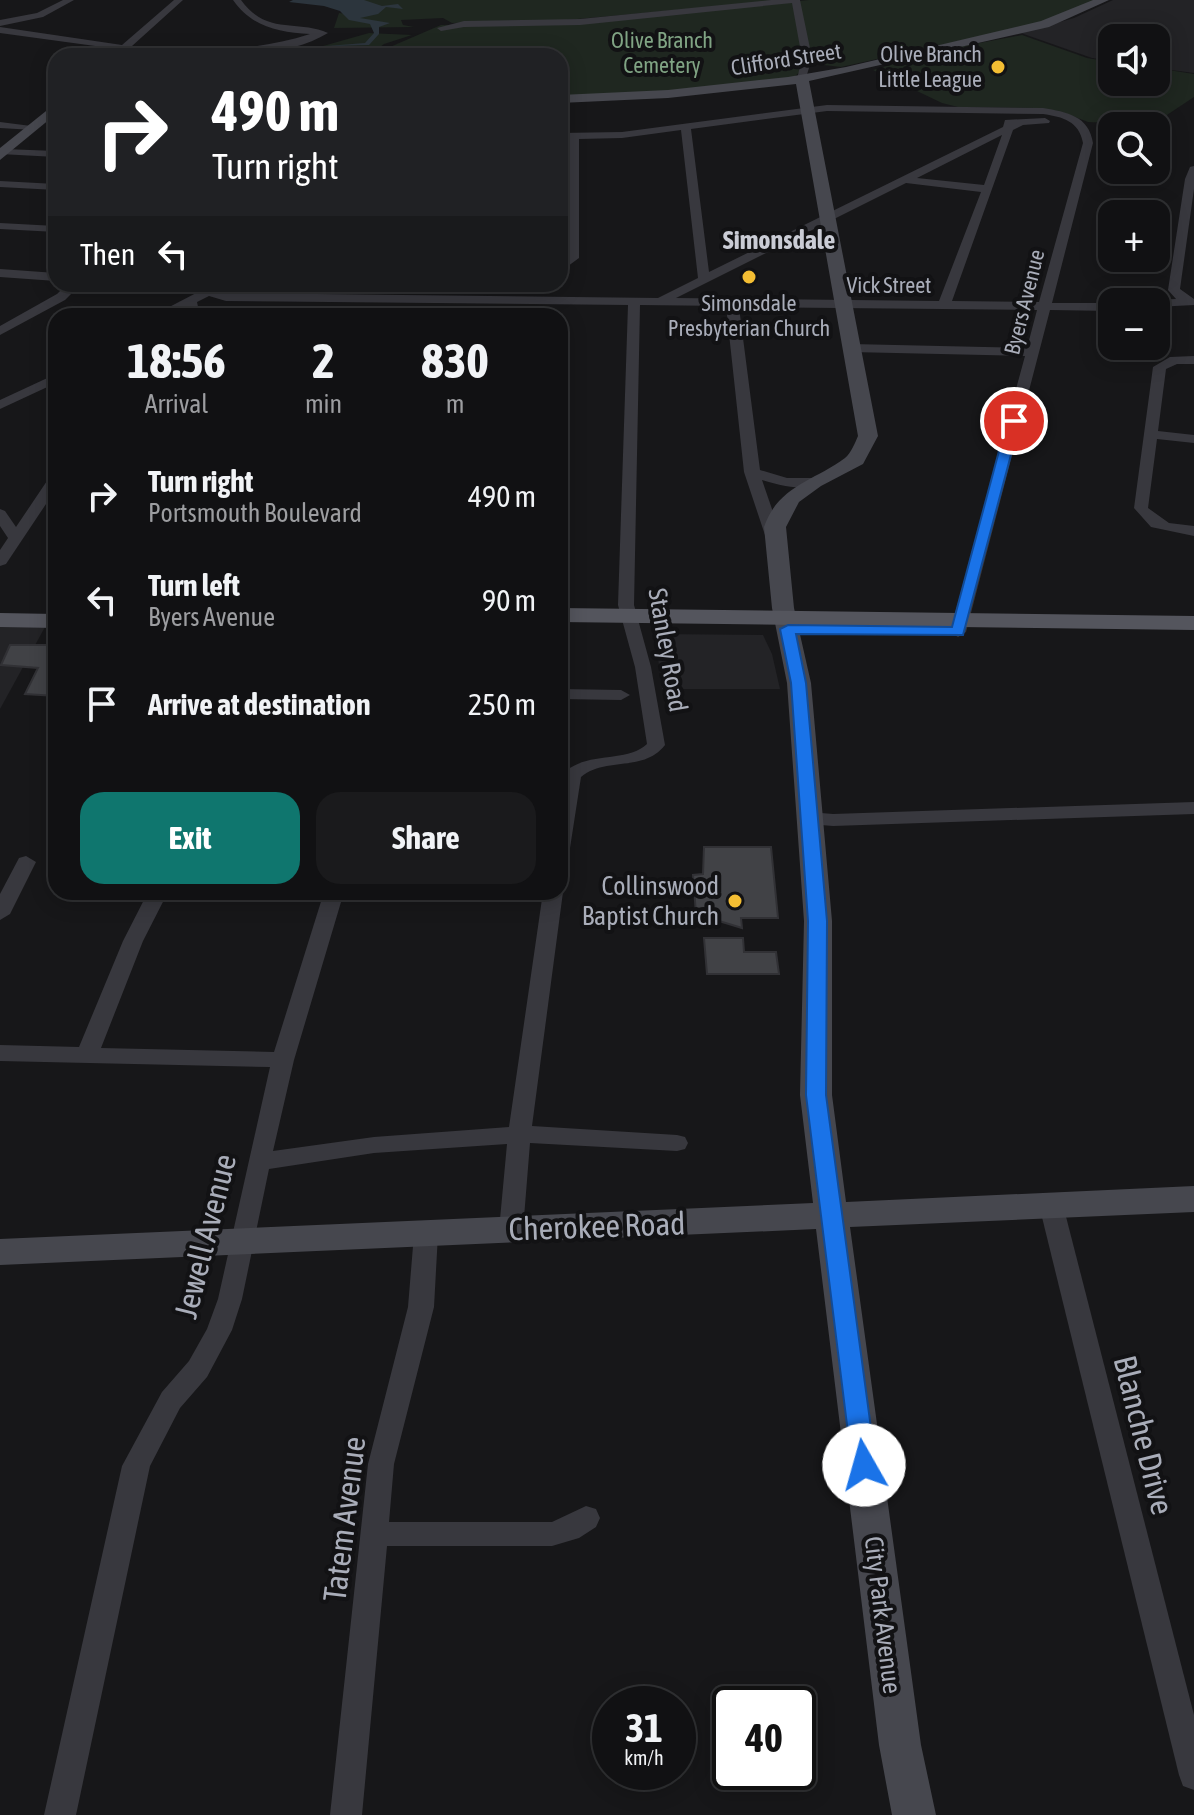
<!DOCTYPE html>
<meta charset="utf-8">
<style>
body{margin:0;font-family:"Asap Condensed",sans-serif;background:#1a1a1c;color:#f1f3f6;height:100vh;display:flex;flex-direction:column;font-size:30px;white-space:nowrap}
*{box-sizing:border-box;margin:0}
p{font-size:26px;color:#9c9da0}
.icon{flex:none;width:44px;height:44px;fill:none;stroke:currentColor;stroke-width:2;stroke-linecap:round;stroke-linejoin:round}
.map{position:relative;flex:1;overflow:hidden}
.details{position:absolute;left:48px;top:308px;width:520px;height:592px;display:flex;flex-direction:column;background:#111113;border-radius:24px;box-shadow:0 4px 20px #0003,0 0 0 2px #303133}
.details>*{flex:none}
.banner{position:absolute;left:48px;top:48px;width:520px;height:244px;border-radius:24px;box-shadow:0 4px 20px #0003,0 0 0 2px #303133;background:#202124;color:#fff;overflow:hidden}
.tools{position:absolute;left:1098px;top:24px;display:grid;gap:16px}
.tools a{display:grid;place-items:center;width:72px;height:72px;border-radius:16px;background:#111113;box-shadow:0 4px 20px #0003,0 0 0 2px #303133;font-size:40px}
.speed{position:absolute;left:592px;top:1686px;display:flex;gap:16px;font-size:40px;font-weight:700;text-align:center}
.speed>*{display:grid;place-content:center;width:104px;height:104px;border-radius:50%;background:#111113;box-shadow:0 4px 20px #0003,0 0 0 2px #303133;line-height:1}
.speed small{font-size:20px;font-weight:400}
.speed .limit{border:4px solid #111;border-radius:12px;background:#fff;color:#111}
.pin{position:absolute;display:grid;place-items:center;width:68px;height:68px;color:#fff;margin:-34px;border:4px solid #fff;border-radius:50%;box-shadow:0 2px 8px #0007}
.me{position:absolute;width:88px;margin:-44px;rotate:353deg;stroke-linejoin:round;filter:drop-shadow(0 0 6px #0008)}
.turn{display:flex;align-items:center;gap:28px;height:168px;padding:0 32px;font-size:36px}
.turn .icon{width:104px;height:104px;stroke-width:2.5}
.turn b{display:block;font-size:56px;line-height:68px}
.then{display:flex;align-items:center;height:76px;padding:0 32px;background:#0003;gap:16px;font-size:30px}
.eta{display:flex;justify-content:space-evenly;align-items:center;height:136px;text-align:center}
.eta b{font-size:48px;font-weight:700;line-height:56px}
.action{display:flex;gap:16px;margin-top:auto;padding:16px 32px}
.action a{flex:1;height:92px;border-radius:24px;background:#0f766e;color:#fff;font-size:32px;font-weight:700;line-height:92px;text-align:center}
.action a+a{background:#1a1a1c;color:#f1f3f6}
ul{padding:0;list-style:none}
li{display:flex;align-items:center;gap:24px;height:104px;padding:0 32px}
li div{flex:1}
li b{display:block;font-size:30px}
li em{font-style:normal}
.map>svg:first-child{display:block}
</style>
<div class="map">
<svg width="1194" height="1815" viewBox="0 0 1194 1815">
<rect width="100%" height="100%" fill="#171719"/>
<g fill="#232326">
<polygon points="1113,0 1194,0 1194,73 1156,68 1156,38 1112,38 1112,61 1092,58 1021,33 1074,18"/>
<polygon points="0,627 45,627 0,709"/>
<polygon points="655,634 763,635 772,654 780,689 662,689"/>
</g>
<g fill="#1f2720">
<polygon points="350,0 787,0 555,21 452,23 443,18 401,20 403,25 414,27 334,28 339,13 355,15"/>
<polygon points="809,0 1099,0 1050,21 841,67 806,63 805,67 792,79 669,93 560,98 560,56 377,56 376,53 441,25 593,22"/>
<polygon points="369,33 412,35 384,44 368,56 316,56 323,46"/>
<polygon points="1022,35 1087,58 1112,62 1112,82 1156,82 1156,68 1194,74 1194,97 1152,125 1088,122 1062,112 1036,108 958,107 942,103 873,70 937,51"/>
</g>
<polygon fill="#2c353d" points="293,0 364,0 382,6 398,4 403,9 386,7 378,14 360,18 390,23 379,27 379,34 369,45 333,46 351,53 349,56 342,56 347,54 329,50 327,46 365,43 374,33 370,24 349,20 340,11 324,6 289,2"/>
<g fill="#414246" stroke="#313135" stroke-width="2">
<polygon points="10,645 56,645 56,696 25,694 38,668 1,665"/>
<polygon points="704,847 771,847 778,918 741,918 742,928 696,914 693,875 703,874"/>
<polygon points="704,938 743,938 744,952 776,952 779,974 707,974"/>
</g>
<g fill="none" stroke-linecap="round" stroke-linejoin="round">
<g fill="#38383e" fill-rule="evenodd">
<polygon points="63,0 74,0 43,17 0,26 0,20 37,13"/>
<path d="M174,0H183L132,46C193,52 251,53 310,34C278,32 252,27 233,0H241C267,36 297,19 328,33C275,65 185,57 126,51L118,56L113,53L117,49L0,33V27L122,45Z"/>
<polygon points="771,0 800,0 812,58 805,81 797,79 802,58 792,3 580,25 464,27 441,31 437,28 464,21 580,19"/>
<path d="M827,105L1043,108C1067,112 1089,116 1093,143L1052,303H1112V311L1050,310L966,632L958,637L950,632L1025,356L851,352L845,348L851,344L1027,348L1037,310L739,307L760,470L787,478H814L821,482C806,493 779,485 762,480L784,544L776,549L768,544L744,472L726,306L640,305L634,605L651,667L665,745C643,773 606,756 581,777L570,848L560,854V792L566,771C590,751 627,763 647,744L635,667L618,605L628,305L226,301L209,296L197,302L200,316H188L186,307L168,316H152L200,291L185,284H224L223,289L218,291L226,293L658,298L698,278L681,130L622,138L579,139V258L560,272V262L567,257L568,247L569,139H560V133L622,132ZM827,111L1043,114C1063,117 1079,121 1083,143L1039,302L952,301L1013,130L1023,125L1049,123L1050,121L1045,118L1005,120L1003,127L709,272L691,129ZM1002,135L984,185L917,178ZM906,183L981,192L939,301L676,298Z"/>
<polygon points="0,122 39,127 34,130 0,128"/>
<polygon points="4,149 56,151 56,157 0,154 0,150"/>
<polygon points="1194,166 1194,189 1180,289 1194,299 1194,305 1156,307 1156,302 1152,300 1176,299 1168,290 1185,179 1190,167"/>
<polygon points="0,181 56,184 56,190 0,187"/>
<polygon points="0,223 56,226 56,232 0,229"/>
<polygon points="0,269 56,273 56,281 0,277"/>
<polygon points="67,284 183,284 177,288 74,291 65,300 0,335 0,326 57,294"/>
<polygon points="1194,356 1194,364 1177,364 1166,369 1158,431 1194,435 1194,443 1157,439 1148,508 1169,523 1194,526 1194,536 1151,527 1134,508 1153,367 1170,357"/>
<polygon points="56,374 56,383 0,409 0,400"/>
<polygon points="56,474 56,489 6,564 0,566 0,550 8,538 0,526 0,509 5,511 16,527 51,475"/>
<polygon points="560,689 621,690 630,695 621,700 560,699"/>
<polygon points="1194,802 1194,814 833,826 809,824 800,818 809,812 833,814"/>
<polygon points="26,856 36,862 10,914 0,920 0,894 19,858"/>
<polygon points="560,888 563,892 532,1126 677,1135 685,1137 688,1143 685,1149 677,1151 530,1143 523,1230 520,1237 511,1239 502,1237 499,1230 507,1144 374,1153 269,1169 242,1299 232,1330 207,1377 180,1408 150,1466 76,1815 44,1815 122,1466 162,1392 189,1361 207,1329 218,1299 270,1067 0,1061 0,1045 79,1047 123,941 148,892 168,892 143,941 101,1048 274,1052 324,892 344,892 294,1060 273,1151 374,1137 509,1127 543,892 560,892"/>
<polygon points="1051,1196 1059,1199 1063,1205 1194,1715 1194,1790 1183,1786 1179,1775 1039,1205 1043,1199"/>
<polygon points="426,1225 435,1227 438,1234 434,1307 394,1464 389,1522 552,1522 586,1506 596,1509 600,1518 596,1527 579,1538 552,1546 387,1546 362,1815 330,1815 368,1464 408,1307 414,1234 417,1227"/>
</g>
<g fill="#46474e" fill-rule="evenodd">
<path d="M1093,0H1109L1049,27L809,81L878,436L863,464L821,486L799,502L786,527L794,608L811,683L832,921V1095L846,1202L1194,1186V1212L850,1227L921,1745L936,1815H892L879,1745L816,1229L0,1265V1239L813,1203L800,1095L804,921L787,683L772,608L764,527C778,486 814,481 845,458C851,453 855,443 858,436L796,84L668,98L560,103V95L668,90L788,77L846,67L1041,21Z"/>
<polygon points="56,103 56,114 0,160 0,148"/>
</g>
<g fill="#54555d" fill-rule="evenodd">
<polygon points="560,608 1194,616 1194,630 560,622"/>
<polygon points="0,613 56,614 56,628 0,627"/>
</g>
</g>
<polygon fill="#1a73e8" stroke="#114b97" stroke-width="2" points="1014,417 1020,421 963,635 796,634 806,683 827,921 826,1095 876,1465 872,1473 864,1476 855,1473 852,1465 806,1095 808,921 791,683 780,629 788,625 952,627 1007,421"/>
<g fill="#f4be33" stroke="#121214" stroke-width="3">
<circle cx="998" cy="67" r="8"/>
<circle cx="749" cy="277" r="8"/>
<circle cx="735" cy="901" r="8"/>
</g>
<g text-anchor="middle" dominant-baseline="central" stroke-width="8" stroke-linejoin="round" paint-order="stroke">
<g font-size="22" fill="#80a484" stroke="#121214">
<text x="662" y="40">Olive Branch<tspan x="662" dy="25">Cemetery</tspan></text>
</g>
<g font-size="22" fill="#a9adb9" stroke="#121214" text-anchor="end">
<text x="982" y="54">Olive Branch<tspan x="982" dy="25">Little League</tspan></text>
<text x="749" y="303" text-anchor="middle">Simonsdale<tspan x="749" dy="25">Presbyterian Church</tspan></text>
</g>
<g font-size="22" fill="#a9adb9" stroke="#121214">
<text transform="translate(786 59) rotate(-9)">Clifford Street</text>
<text x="889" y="285">Vick Street</text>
<text transform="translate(1024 302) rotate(-76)">Byers Avenue</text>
</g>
<g font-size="26" font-weight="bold" fill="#caccd5" stroke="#121214">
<text x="779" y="240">Simonsdale</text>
</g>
<g font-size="26" fill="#a9adb9" stroke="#121214">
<text transform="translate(668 650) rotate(80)">Stanley Road</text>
<text transform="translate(883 1615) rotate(83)">City Park Avenue</text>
</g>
<g font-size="26" fill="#a9adb9" stroke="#121214" text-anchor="end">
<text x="719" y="886">Collinswood<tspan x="719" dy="30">Baptist Church</tspan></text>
</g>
<g font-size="32" fill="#a9adb9" stroke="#121214">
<text transform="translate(597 1226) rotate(-2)">Cherokee Road</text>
<text transform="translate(205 1236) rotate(-76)">Jewell Avenue</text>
<text transform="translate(1144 1435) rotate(76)">Blanche Drive</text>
<text transform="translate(344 1519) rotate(-83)">Tatem Avenue</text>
</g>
</g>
</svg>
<div class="tools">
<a><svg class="icon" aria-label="sound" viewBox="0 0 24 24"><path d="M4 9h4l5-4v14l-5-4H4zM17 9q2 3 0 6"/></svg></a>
<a><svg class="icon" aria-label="search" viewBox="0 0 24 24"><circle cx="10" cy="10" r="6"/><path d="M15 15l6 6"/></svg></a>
<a>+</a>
<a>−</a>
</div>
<div class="speed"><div>31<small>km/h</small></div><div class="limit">40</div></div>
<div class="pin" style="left:1014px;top:421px;background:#d93025"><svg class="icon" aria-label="arrive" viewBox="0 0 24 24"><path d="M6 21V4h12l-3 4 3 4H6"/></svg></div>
<svg class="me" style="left:864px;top:1465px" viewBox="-20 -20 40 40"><circle r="19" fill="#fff"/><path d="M0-13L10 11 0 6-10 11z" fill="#1a73e8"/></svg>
<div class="banner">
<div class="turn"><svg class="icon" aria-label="right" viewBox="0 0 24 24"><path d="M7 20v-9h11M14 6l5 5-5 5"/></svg><div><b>490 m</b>Turn right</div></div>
<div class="then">Then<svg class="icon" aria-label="left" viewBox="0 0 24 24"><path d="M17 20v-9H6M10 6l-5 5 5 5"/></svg></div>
</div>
<section class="details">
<div class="eta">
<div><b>18:56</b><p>Arrival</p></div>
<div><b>2</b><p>min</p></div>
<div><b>830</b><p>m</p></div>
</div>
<ul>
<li><svg class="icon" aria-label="right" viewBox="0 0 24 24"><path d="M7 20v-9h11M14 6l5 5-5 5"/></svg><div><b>Turn right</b><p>Portsmouth Boulevard</p></div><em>490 m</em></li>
<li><svg class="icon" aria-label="left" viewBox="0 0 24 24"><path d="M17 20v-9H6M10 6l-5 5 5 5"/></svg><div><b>Turn left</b><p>Byers Avenue</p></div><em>90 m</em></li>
<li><svg class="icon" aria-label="arrive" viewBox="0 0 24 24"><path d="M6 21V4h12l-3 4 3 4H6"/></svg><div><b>Arrive at destination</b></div><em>250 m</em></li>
</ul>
<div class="action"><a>Exit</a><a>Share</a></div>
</section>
</div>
